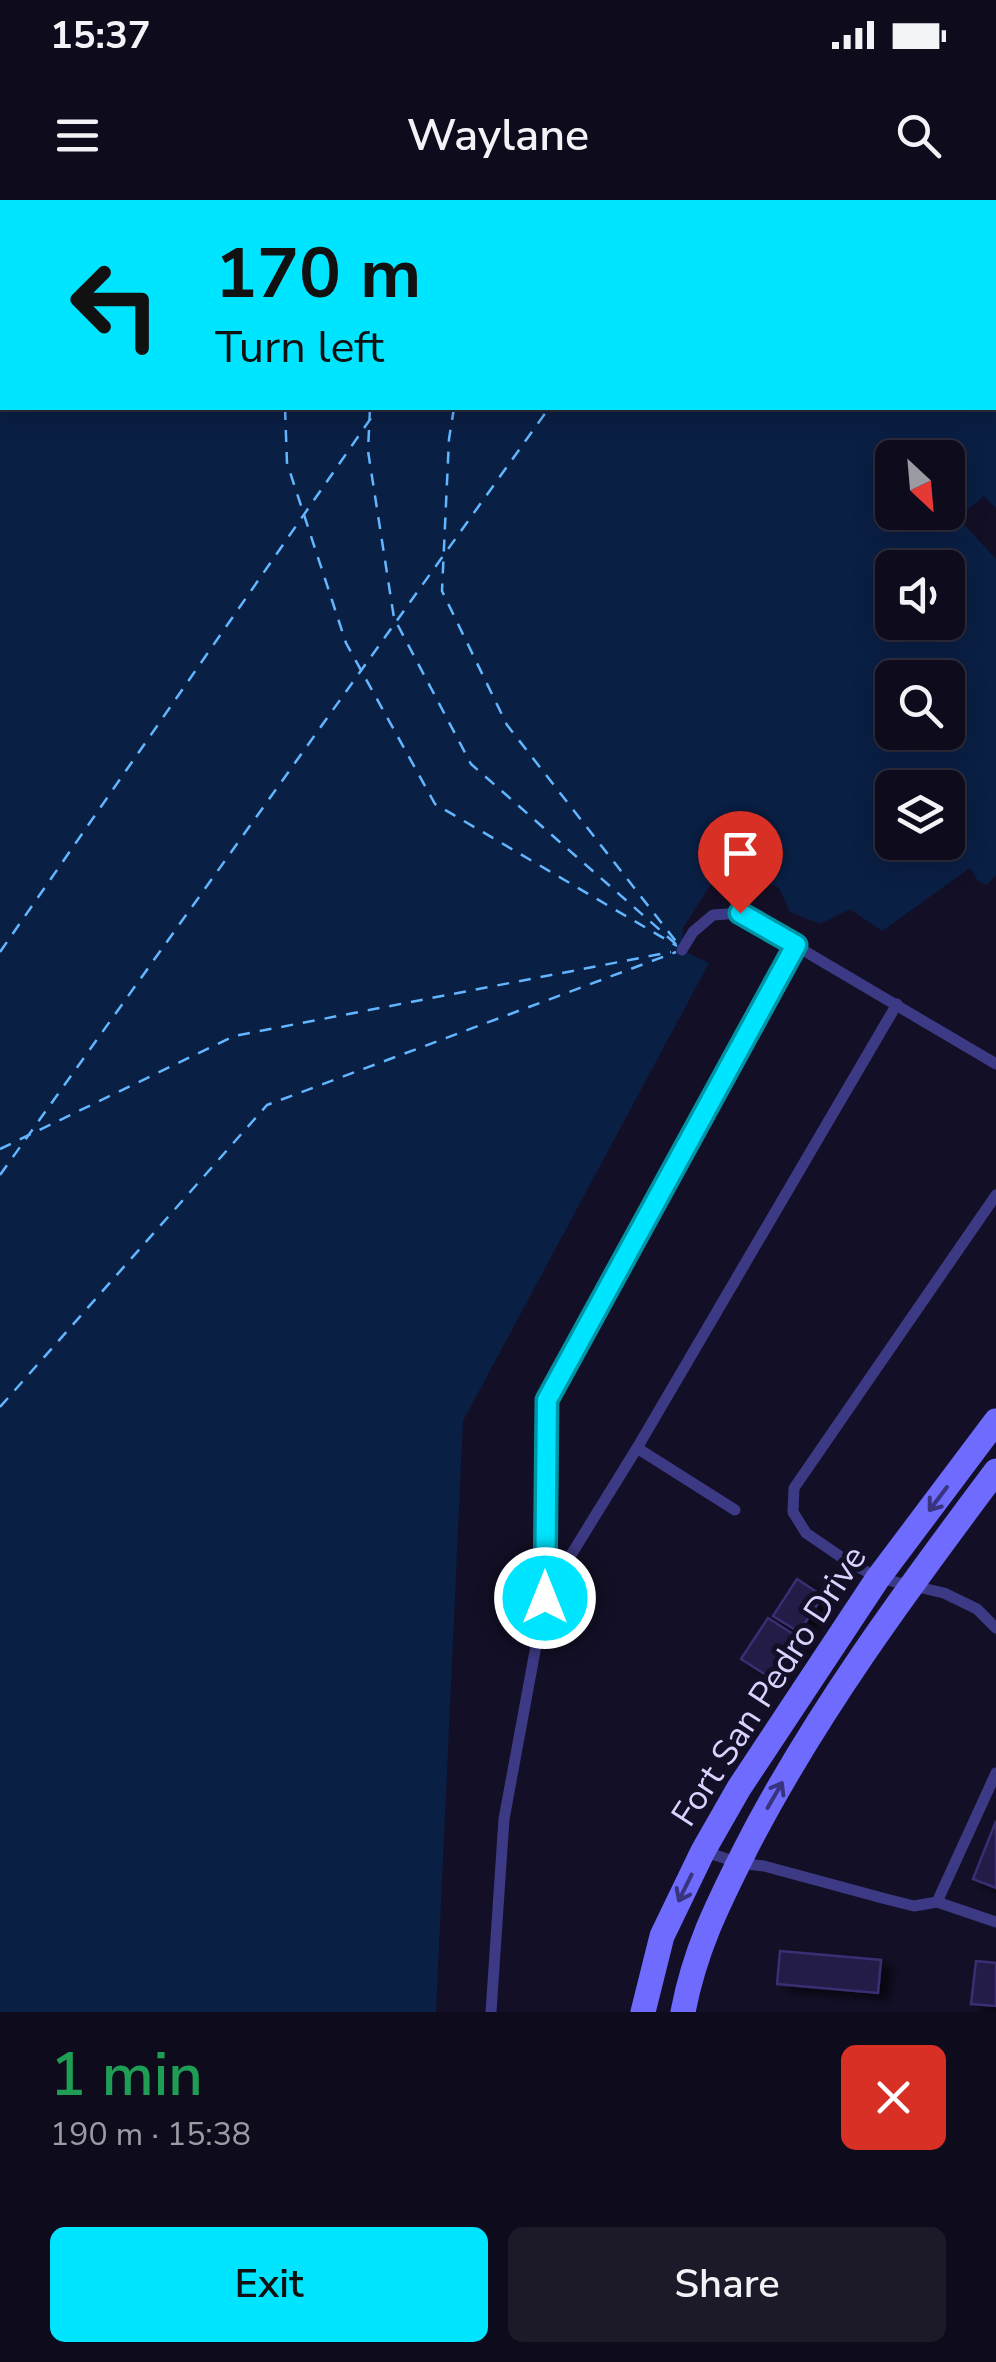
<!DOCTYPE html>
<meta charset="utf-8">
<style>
body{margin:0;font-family:"Nunito Sans",sans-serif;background:#1c1929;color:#f1f3f6;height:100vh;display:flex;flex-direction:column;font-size:38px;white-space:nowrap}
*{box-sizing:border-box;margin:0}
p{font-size:32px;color:#9b9ba3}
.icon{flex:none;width:55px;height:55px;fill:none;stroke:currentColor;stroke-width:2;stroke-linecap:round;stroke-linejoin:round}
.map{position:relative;height:1812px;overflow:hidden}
.sheet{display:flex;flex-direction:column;background:#0e0b1c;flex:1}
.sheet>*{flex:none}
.guide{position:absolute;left:0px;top:0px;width:998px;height:210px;box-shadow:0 5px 25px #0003,0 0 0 2px #2e2b3b;background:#00e5ff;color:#111;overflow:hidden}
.needle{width:65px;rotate:154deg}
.buttons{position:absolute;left:875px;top:240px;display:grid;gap:20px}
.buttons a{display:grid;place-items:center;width:90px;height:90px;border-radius:15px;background:#0e0b1c;box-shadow:0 5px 25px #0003,0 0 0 2px #2e2b3b;font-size:50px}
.pin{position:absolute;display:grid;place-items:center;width:85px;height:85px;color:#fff;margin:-102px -42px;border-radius:50% 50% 50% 0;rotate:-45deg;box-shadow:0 0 10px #0007}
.pin .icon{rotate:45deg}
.me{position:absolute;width:110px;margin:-55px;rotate:0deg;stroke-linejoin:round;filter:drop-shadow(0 0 8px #0008)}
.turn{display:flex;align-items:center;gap:35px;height:210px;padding:0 50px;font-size:45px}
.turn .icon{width:130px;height:130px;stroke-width:2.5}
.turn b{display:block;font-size:70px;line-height:85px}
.round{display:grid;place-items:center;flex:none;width:105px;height:105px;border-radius:15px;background:#1c1929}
.head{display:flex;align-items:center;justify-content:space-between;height:170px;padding:0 50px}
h1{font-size:60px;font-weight:600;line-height:75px;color:#1e9e55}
.cta{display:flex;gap:20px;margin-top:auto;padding:20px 50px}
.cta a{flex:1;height:115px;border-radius:15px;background:#00e5ff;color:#111;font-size:40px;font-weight:600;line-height:115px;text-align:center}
.cta a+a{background:#1c1929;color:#f1f3f6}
.status{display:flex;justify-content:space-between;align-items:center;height:70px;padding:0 50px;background:#0e0b1c;direction:ltr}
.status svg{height:28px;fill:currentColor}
header{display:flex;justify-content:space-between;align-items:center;height:130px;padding:0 50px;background:#0e0b1c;font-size:45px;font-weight:600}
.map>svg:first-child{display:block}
</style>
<div class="status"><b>15:37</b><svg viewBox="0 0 49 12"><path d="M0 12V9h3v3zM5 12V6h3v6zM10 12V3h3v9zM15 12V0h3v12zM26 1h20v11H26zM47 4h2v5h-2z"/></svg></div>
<header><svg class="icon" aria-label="menu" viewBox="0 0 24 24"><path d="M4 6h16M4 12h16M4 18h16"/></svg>Waylane<svg class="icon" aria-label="search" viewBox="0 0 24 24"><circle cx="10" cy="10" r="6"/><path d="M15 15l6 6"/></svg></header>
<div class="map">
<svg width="996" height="1812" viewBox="0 0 996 1812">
<defs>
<filter id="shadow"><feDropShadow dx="10" dy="6" stdDeviation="5" flood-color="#0009"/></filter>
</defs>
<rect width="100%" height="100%" fill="#130f26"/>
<path fill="#0a1f44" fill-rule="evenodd" d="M0,0H996V308L984,296L958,318L996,359V675L987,685L978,681L970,668L882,731L850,709L820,724L790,712L779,688L726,660L683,728L682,750L709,763L463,1221L436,1812H0ZM2,2H995V208H2ZM892,258H948V312H892ZM892,368H948V422H892ZM892,478H948V532H892ZM892,588H948V642H892Z"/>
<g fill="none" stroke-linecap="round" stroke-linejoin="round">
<g stroke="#62b6ff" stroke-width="2.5" stroke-dasharray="12 10" stroke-linecap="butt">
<polyline points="279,0 279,2"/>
<polyline points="378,2 378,0"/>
<polyline points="481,2 482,0"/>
<polyline points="520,2 522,0"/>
<polyline points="696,2 697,0"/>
<polyline points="285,208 287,263 346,443 435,604 677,746"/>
<polyline points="370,208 368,251 394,418 471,564 677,745"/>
<polyline points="454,208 449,239 442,391 507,525 678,744"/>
<polyline points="0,752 378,208"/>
<polyline points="0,949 234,836 671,752"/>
<polyline points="0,975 549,208"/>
<polyline points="0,1207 267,905 676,752"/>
</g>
</g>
<g fill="#241b47" stroke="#3b2d73" stroke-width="2.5" filter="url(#shadow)">
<polygon points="797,1379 823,1396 799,1432 773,1416"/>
<polygon points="768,1418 801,1439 774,1480 741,1459"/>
<polygon points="996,1621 996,1688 973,1679"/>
<polygon points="780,1751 881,1760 878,1793 777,1784"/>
<polygon points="976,1761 996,1763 996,1806 971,1804"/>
</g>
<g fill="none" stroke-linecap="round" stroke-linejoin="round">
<g stroke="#3d3a85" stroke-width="11">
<polyline points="682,750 693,732 713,715 740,713 996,864"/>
<polyline points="996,995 794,1288 793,1312 806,1333 844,1359 878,1378 944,1393 977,1409 996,1428"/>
<polyline points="637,1248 735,1310"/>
<polyline points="545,1397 547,1199 796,745"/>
<polyline points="703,1651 739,1663 764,1666 886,1699 914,1706 937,1702 996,1722"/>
<polyline points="937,1702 996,1573"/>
<polyline points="491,1812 504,1619 545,1397 637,1248 897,804"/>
</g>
<g stroke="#6f6bff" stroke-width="25">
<polyline points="643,1812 662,1736 703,1651 739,1588 878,1378 996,1221"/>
<path d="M683,1812C695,1749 718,1704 746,1648C815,1514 906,1391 996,1271"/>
</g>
</g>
<defs><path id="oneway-shaft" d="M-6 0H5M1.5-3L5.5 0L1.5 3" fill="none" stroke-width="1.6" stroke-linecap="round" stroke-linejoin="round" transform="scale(2.5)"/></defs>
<g stroke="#38347d">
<use href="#oneway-shaft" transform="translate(938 1299) rotate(127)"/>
<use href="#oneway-shaft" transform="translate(775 1595) rotate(-60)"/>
<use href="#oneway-shaft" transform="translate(685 1688) rotate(116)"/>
</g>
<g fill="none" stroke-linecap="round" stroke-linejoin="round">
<g stroke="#0095a6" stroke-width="25">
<polyline id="route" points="545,1398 547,1200 796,745 740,713"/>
</g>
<use href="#route" stroke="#00e5ff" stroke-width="18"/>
</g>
<g text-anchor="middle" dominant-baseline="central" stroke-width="10" stroke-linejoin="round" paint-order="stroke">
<g font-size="35" fill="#d9d4ff" stroke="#130f26">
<text transform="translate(769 1486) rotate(-57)">Fort San Pedro Drive</text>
</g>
</g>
</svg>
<div class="buttons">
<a><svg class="needle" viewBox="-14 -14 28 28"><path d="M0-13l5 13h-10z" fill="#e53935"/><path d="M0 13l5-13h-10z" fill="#9b9ba3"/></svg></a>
<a><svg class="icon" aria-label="sound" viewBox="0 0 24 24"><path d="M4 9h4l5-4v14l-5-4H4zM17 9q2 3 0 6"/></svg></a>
<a><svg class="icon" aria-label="search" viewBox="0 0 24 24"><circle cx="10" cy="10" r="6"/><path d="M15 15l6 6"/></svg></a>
<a><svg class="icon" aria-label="layers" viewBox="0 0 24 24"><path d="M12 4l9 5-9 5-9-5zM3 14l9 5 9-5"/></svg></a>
</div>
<div class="pin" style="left:740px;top:713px;background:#d93025"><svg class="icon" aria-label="arrive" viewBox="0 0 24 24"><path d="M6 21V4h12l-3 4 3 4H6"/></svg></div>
<svg class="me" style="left:545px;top:1398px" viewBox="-20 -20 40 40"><circle r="17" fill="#00e5ff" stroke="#fff" stroke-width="3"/><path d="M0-11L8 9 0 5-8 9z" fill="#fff"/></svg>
<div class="guide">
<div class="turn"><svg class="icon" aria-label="left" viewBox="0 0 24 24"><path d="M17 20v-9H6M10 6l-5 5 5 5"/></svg><div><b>170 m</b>Turn left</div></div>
</div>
</div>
<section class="sheet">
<div class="head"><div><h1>1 min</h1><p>190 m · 15:38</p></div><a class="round" style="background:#d93025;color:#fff"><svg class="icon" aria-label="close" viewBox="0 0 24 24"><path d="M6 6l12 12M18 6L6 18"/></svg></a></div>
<div class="cta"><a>Exit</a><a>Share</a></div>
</section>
